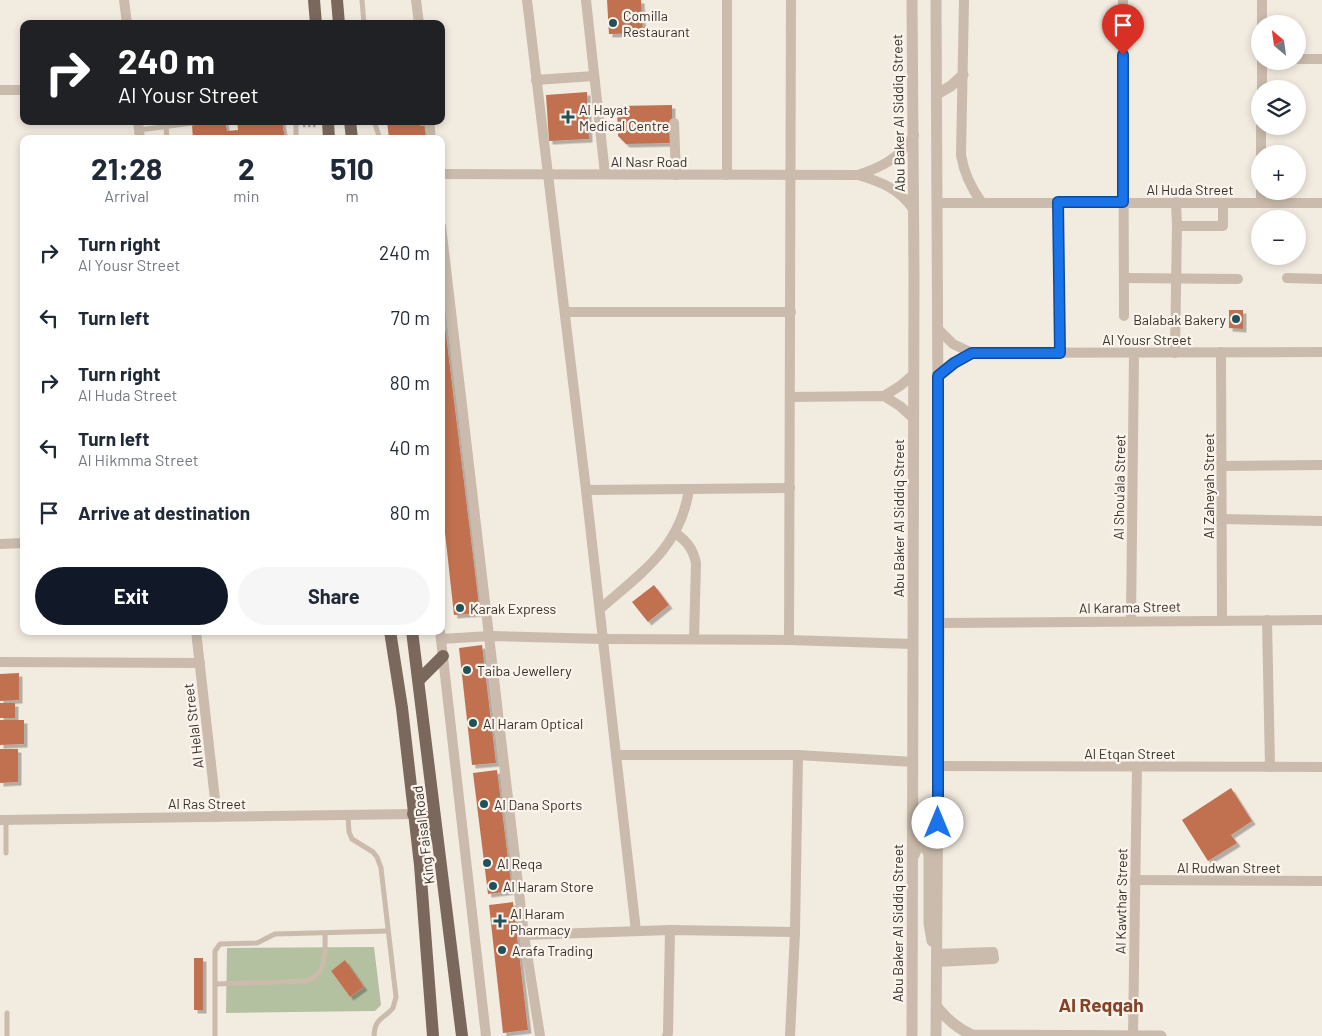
<!DOCTYPE html>
<meta charset="utf-8">
<style>
body{margin:0;font-family:Barlow,sans-serif;background:#f6f6f7;color:#1f2937;height:100vh;display:flex;flex-direction:column;font-size:19px;white-space:nowrap}
*{box-sizing:border-box;margin:0}
p{font-size:16px;color:#747a83}
.icon{flex:none;width:28px;height:28px;fill:none;stroke:currentColor;stroke-width:2;stroke-linecap:round;stroke-linejoin:round}
.map{position:relative;flex:1;overflow:hidden}
.drawer{position:absolute;left:20px;top:135px;width:425px;height:500px;display:flex;flex-direction:column;background:#fff;border-radius:10px;box-shadow:0 2px 8px #0003}
.drawer>*{flex:none}
.banner{position:absolute;left:20px;top:20px;width:425px;height:105px;border-radius:10px;box-shadow:0 2px 8px #0003;background:#202124;color:#fff;overflow:hidden}
.needle{width:32px;rotate:331deg}
.tools{position:absolute;left:1251px;top:15px;display:grid;gap:10px}
.tools a{display:grid;place-items:center;width:55px;height:55px;border-radius:50%;background:#fff;box-shadow:0 2px 8px #0003;font-size:25px}
.pin{position:absolute;display:grid;place-items:center;width:42px;height:42px;color:#fff;margin:-51px -21px;border-radius:50% 50% 50% 0;rotate:-45deg;box-shadow:0 0 5px #0007}
.pin .icon{rotate:45deg}
.me{position:absolute;width:55px;margin:-28px;rotate:0deg;stroke-linejoin:round;filter:drop-shadow(0 0 4px #0008)}
.turn{display:flex;align-items:center;gap:18px;height:105px;padding:0 15px;font-size:22px}
.turn .icon{width:65px;height:65px;stroke-width:2.5}
.turn b{display:block;font-size:35px;line-height:42px}
.eta{display:flex;justify-content:space-evenly;align-items:center;height:85px;text-align:center}
.eta b{font-size:30px;font-weight:700;line-height:35px}
.action{display:flex;gap:10px;margin-top:auto;padding:10px 15px}
.action a{flex:1;height:58px;border-radius:30px;background:#111827;color:#fff;font-size:20px;font-weight:700;line-height:58px;text-align:center}
.action a+a{background:#f6f6f7;color:#1f2937}
ul{padding:0;list-style:none}
li{display:flex;align-items:center;gap:15px;height:65px;padding:0 15px}
li div{flex:1}
li b{display:block;font-size:19px}
li em{font-style:normal}
.map>svg:first-child{display:block}
</style>
<div class="map">
<svg width="1322" height="1036" viewBox="0 0 1322 1036">
<defs>
<filter id="shadow"><feDropShadow dx="3.5" dy="3.5" stdDeviation="0" flood-color="#0004"/></filter>
</defs>
<rect width="100%" height="100%" fill="#f2ebe0"/>
<path fill="#b4c1a0" fill-rule="evenodd" d="M374,947L381,1005L375,1011L226,1013L227,948ZM345,961L364,987L350,997L331,971Z"/>
<g fill="#c17150" filter="url(#shadow)">
<polygon points="607,0 641,0 643,33 609,34"/>
<polygon points="587,92 589,139 549,141 546,95"/>
<polygon points="672,105 672,143 626,144 618,136 617,106"/>
<polygon points="225,121 227,131 238,130 237,121 282,121 285,139 193,139 192,125"/>
<polygon points="387,121 419,121 420,126 427,125 428,139 389,139"/>
<polygon points="441,294 480,613 454,615 441,496"/>
<polygon points="1229,310 1243,310 1243,329 1229,328"/>
<polygon points="654,585 669,605 648,622 632,602"/>
<polygon points="482,645 496,763 472,765 459,648"/>
<polygon points="19,673 19,700 0,701 0,674"/>
<rect x="0" y="703" width="15" height="15"/>
<polygon points="0,720 24,720 24,744 0,745"/>
<polygon points="0,749 18,749 18,782 0,783"/>
<polygon points="497,770 512,891 488,894 473,773"/>
<polygon points="1231,788 1252,821 1231,835 1237,843 1208,861 1182,820"/>
<polygon points="513,902 528,1030 503,1033 489,905"/>
<rect x="194" y="958" width="9" height="52"/>
<polygon points="345,960 364,987 350,997 331,971"/>
</g>
<g fill="none" stroke-linecap="round" stroke-linejoin="round">
<polyline stroke="#b6a696" stroke-width="2.5" stroke-dasharray="2.5 2.5" stroke-linecap="butt" points="303,126 316,126 316,127"/>
<g stroke="#cabbac" stroke-width="5">
<polyline points="362,0 364,24"/>
<polyline points="296,121 296,139"/>
<polyline points="374,121 380,139"/>
<polyline points="166,127 167,139"/>
<polyline points="139,130 208,121"/>
<path d="M348,816L349,832L352,839L373,852L377,857L381,868L396,997L393,1008C383,1020 375,1017 374,1036"/>
<polyline points="6,819 6,853"/>
<path d="M215,984L307,981C328,972 325,953 325,933"/>
<polyline points="7,1013 7,1036"/>
<polyline points="215,1036 215,951 220,944 257,943 275,934 388,931"/>
</g>
<g stroke="#cabbac" stroke-width="10">
<polyline points="124,0 127,24"/>
<polyline points="416,0 419,24"/>
<polyline points="527,0 586,490 636,931"/>
<polyline points="586,0 605,174"/>
<polyline points="727,0 727,175"/>
<path d="M964,0L961,155C964,174 971,188 982,203"/>
<polyline points="1123,0 1124,316"/>
<polyline points="1262,24 1262,0"/>
<polyline points="1298,59 1322,59"/>
<polyline points="536,80 594,76"/>
<polyline points="1262,89 1262,61"/>
<polyline points="0,90 24,90"/>
<polyline points="138,121 140,139"/>
<polyline points="429,121 431,139"/>
<polyline points="674,123 676,175"/>
<polyline points="1261,154 1261,126"/>
<path d="M441,174L858,175C882,182 899,189 914,210"/>
<path d="M858,175C882,167 900,158 914,135"/>
<polyline points="1058,202 1060,353"/>
<polyline points="938,203 1322,203"/>
<polyline points="1261,203 1261,191"/>
<polyline points="441,226 524,935 540,1036"/>
<polyline points="1177,226 1223,226 1223,203"/>
<polyline points="1124,278 1238,279"/>
<polyline points="1287,278 1322,279"/>
<polyline points="565,312 791,312"/>
<polyline points="938,329 953,344 972,353 1322,352"/>
<polyline points="1221,352 1222,620"/>
<polyline points="1175,353 1177,226 1176,202"/>
<polyline points="938,376 954,363 972,353"/>
<polyline points="884,396 900,386 914,374"/>
<polyline points="790,397 884,396 900,406 913,418"/>
<polyline points="1222,466 1322,465"/>
<polyline points="586,490 790,488"/>
<polyline points="1221,519 1322,521"/>
<path d="M675,533C687,541 693,549 696,563L694,639"/>
<polyline points="0,544 24,543"/>
<path d="M600,609C641,573 681,547 689,489"/>
<polyline points="1131,620 1134,353"/>
<polyline points="1267,620 1270,767"/>
<polyline points="939,623 1322,620"/>
<polyline points="196,631 217,817"/>
<polyline points="440,631 486,1036"/>
<polyline points="441,639 490,636 603,639 789,640 913,644"/>
<polyline points="789,640 791,0"/>
<polyline points="0,662 200,663"/>
<polyline points="616,755 798,755 913,762"/>
<polyline points="938,766 1322,767"/>
<polyline points="0,820 413,814"/>
<polyline points="1135,880 1322,881"/>
<polyline points="524,935 670,930 795,932"/>
<polyline points="937,962 994,959 993,952 937,954"/>
<polyline points="1133,1035 1137,767"/>
<polyline points="667,1036 668,1033 670,930"/>
<polyline points="790,1036 795,932 798,755"/>
</g>
<g stroke="#cabbac" stroke-width="11">
<polyline points="936,0 939,623 936,1036"/>
<polyline points="937,94 951,86 963,75"/>
<polyline points="913,857 918,846 925,847 929,854 929,923 932,941"/>
<path d="M937,1007C948,1020 957,1028 972,1035L1161,1036"/>
<polyline points="912,1036 914,276 912,0"/>
</g>
<g stroke="#7a685d" stroke-width="12">
<polyline points="314,0 316,24"/>
<polyline points="337,0 339,24"/>
<polyline points="328,121 329,139"/>
<polyline points="350,121 352,139"/>
<polyline points="390,631 402,708 420,865 433,1036"/>
<polyline points="412,631 462,1036"/>
<polyline points="419,680 443,656"/>
<polyline points="413,814 420,814 425,817 429,837"/>
</g>
</g>
<g fill="none" stroke-linecap="round" stroke-linejoin="round">
<g stroke="#114b97" stroke-width="12">
<polyline id="route" points="938,823 938,376 954,363 972,353 1060,353 1058,202 1123,202 1123,55"/>
</g>
<use href="#route" stroke="#1a73e8" stroke-width="9"/>
</g>
<g fill="#225259" stroke="#faf4ed" stroke-width="2">
<circle cx="613" cy="23" r="5"/>
<path d="M565.5 109.5h5v5h5v5h-5v5h-5v-5h-5v-5h5z"/>
<circle cx="1236" cy="319" r="5"/>
<circle cx="460" cy="608" r="5"/>
<circle cx="467" cy="670" r="5"/>
<circle cx="473" cy="723" r="5"/>
<circle cx="484" cy="804" r="5"/>
<circle cx="487" cy="863" r="5"/>
<circle cx="493" cy="886" r="5"/>
<path d="M497.5 913.5h5v5h5v5h-5v5h-5v-5h-5v-5h5z"/>
<circle cx="502" cy="950" r="5"/>
</g>
<g text-anchor="middle" dominant-baseline="central" stroke-width="4.5" stroke-linejoin="round" paint-order="stroke">
<g font-size="14" fill="#39302b" stroke="#faf4ed" text-anchor="start">
<text x="623" y="15">Comilla<tspan x="623" dy="16">Restaurant</tspan></text>
<text x="579" y="109">Al Hayat<tspan x="579" dy="16">Medical Centre</tspan></text>
<text x="1226" y="319" text-anchor="end">Balabak Bakery</text>
<text x="470" y="608">Karak Express</text>
<text x="477" y="670">Taiba Jewellery</text>
<text x="483" y="723">Al Haram Optical</text>
<text x="494" y="804">Al Dana Sports</text>
<text x="497" y="863">Al Reqa</text>
<text x="503" y="886">Al Haram Store</text>
<text x="510" y="913">Al Haram<tspan x="510" dy="16">Pharmacy</tspan></text>
<text x="512" y="950">Arafa Trading</text>
</g>
<g font-size="14" fill="#39302b" stroke="#faf4ed">
<text transform="translate(898 113) rotate(-91)">Abu Baker Al Siddiq Street</text>
<text x="649" y="161">Al Nasr Road</text>
<text x="1190" y="189">Al Huda Street</text>
<text x="1147" y="339">Al Yousr Street</text>
<text transform="translate(1208 486) rotate(-90)">Al Zaheyah Street</text>
<text transform="translate(1119 487) rotate(-89)">Al Shou'ala Street</text>
<text transform="translate(898 518) rotate(-90)">Abu Baker Al Siddiq Street</text>
<text transform="translate(1130 607) rotate(-1)">Al Karama Street</text>
<text transform="translate(193 726) rotate(-97)">Al Helal Street</text>
<text x="1130" y="753">Al Etqan Street</text>
<text x="207" y="803">Al Ras Street</text>
<text transform="translate(423 835) rotate(-97)">King Faisal Road</text>
<text x="1229" y="867">Al Rudwan Street</text>
<text transform="translate(1121 901) rotate(-89)">Al Kawthar Street</text>
<text transform="translate(897 923) rotate(-90)">Abu Baker Al Siddiq Street</text>
</g>
<g font-size="19" font-weight="bold" fill="#844227" stroke="#faf4ed">
<text x="1101" y="1004">Al Reqqah</text>
</g>
</g>
</svg>
<div class="tools">
<a><svg class="needle" viewBox="-14 -14 28 28"><path d="M0-13l5 13h-10z" fill="#e53935"/><path d="M0 13l5-13h-10z" fill="#747a83"/></svg></a>
<a><svg class="icon" aria-label="layers" viewBox="0 0 24 24"><path d="M12 4l9 5-9 5-9-5zM3 14l9 5 9-5"/></svg></a>
<a>+</a>
<a>−</a>
</div>
<div class="pin" style="left:1123px;top:55px;background:#d93025"><svg class="icon" aria-label="arrive" viewBox="0 0 24 24"><path d="M6 21V4h12l-3 4 3 4H6"/></svg></div>
<svg class="me" style="left:938px;top:823px" viewBox="-20 -20 40 40"><circle r="19" fill="#fff"/><path d="M0-13L10 11 0 6-10 11z" fill="#1a73e8"/></svg>
<div class="banner">
<div class="turn"><svg class="icon" aria-label="right" viewBox="0 0 24 24"><path d="M7 20v-9h11M14 6l5 5-5 5"/></svg><div><b>240 m</b>Al Yousr Street</div></div>
</div>
<section class="drawer">
<div class="eta">
<div><b>21:28</b><p>Arrival</p></div>
<div><b>2</b><p>min</p></div>
<div><b>510</b><p>m</p></div>
</div>
<ul>
<li><svg class="icon" aria-label="right" viewBox="0 0 24 24"><path d="M7 20v-9h11M14 6l5 5-5 5"/></svg><div><b>Turn right</b><p>Al Yousr Street</p></div><em>240 m</em></li>
<li><svg class="icon" aria-label="left" viewBox="0 0 24 24"><path d="M17 20v-9H6M10 6l-5 5 5 5"/></svg><div><b>Turn left</b></div><em>70 m</em></li>
<li><svg class="icon" aria-label="right" viewBox="0 0 24 24"><path d="M7 20v-9h11M14 6l5 5-5 5"/></svg><div><b>Turn right</b><p>Al Huda Street</p></div><em>80 m</em></li>
<li><svg class="icon" aria-label="left" viewBox="0 0 24 24"><path d="M17 20v-9H6M10 6l-5 5 5 5"/></svg><div><b>Turn left</b><p>Al Hikmma Street</p></div><em>40 m</em></li>
<li><svg class="icon" aria-label="arrive" viewBox="0 0 24 24"><path d="M6 21V4h12l-3 4 3 4H6"/></svg><div><b>Arrive at destination</b></div><em>80 m</em></li>
</ul>
<div class="action"><a>Exit</a><a>Share</a></div>
</section>
</div>
